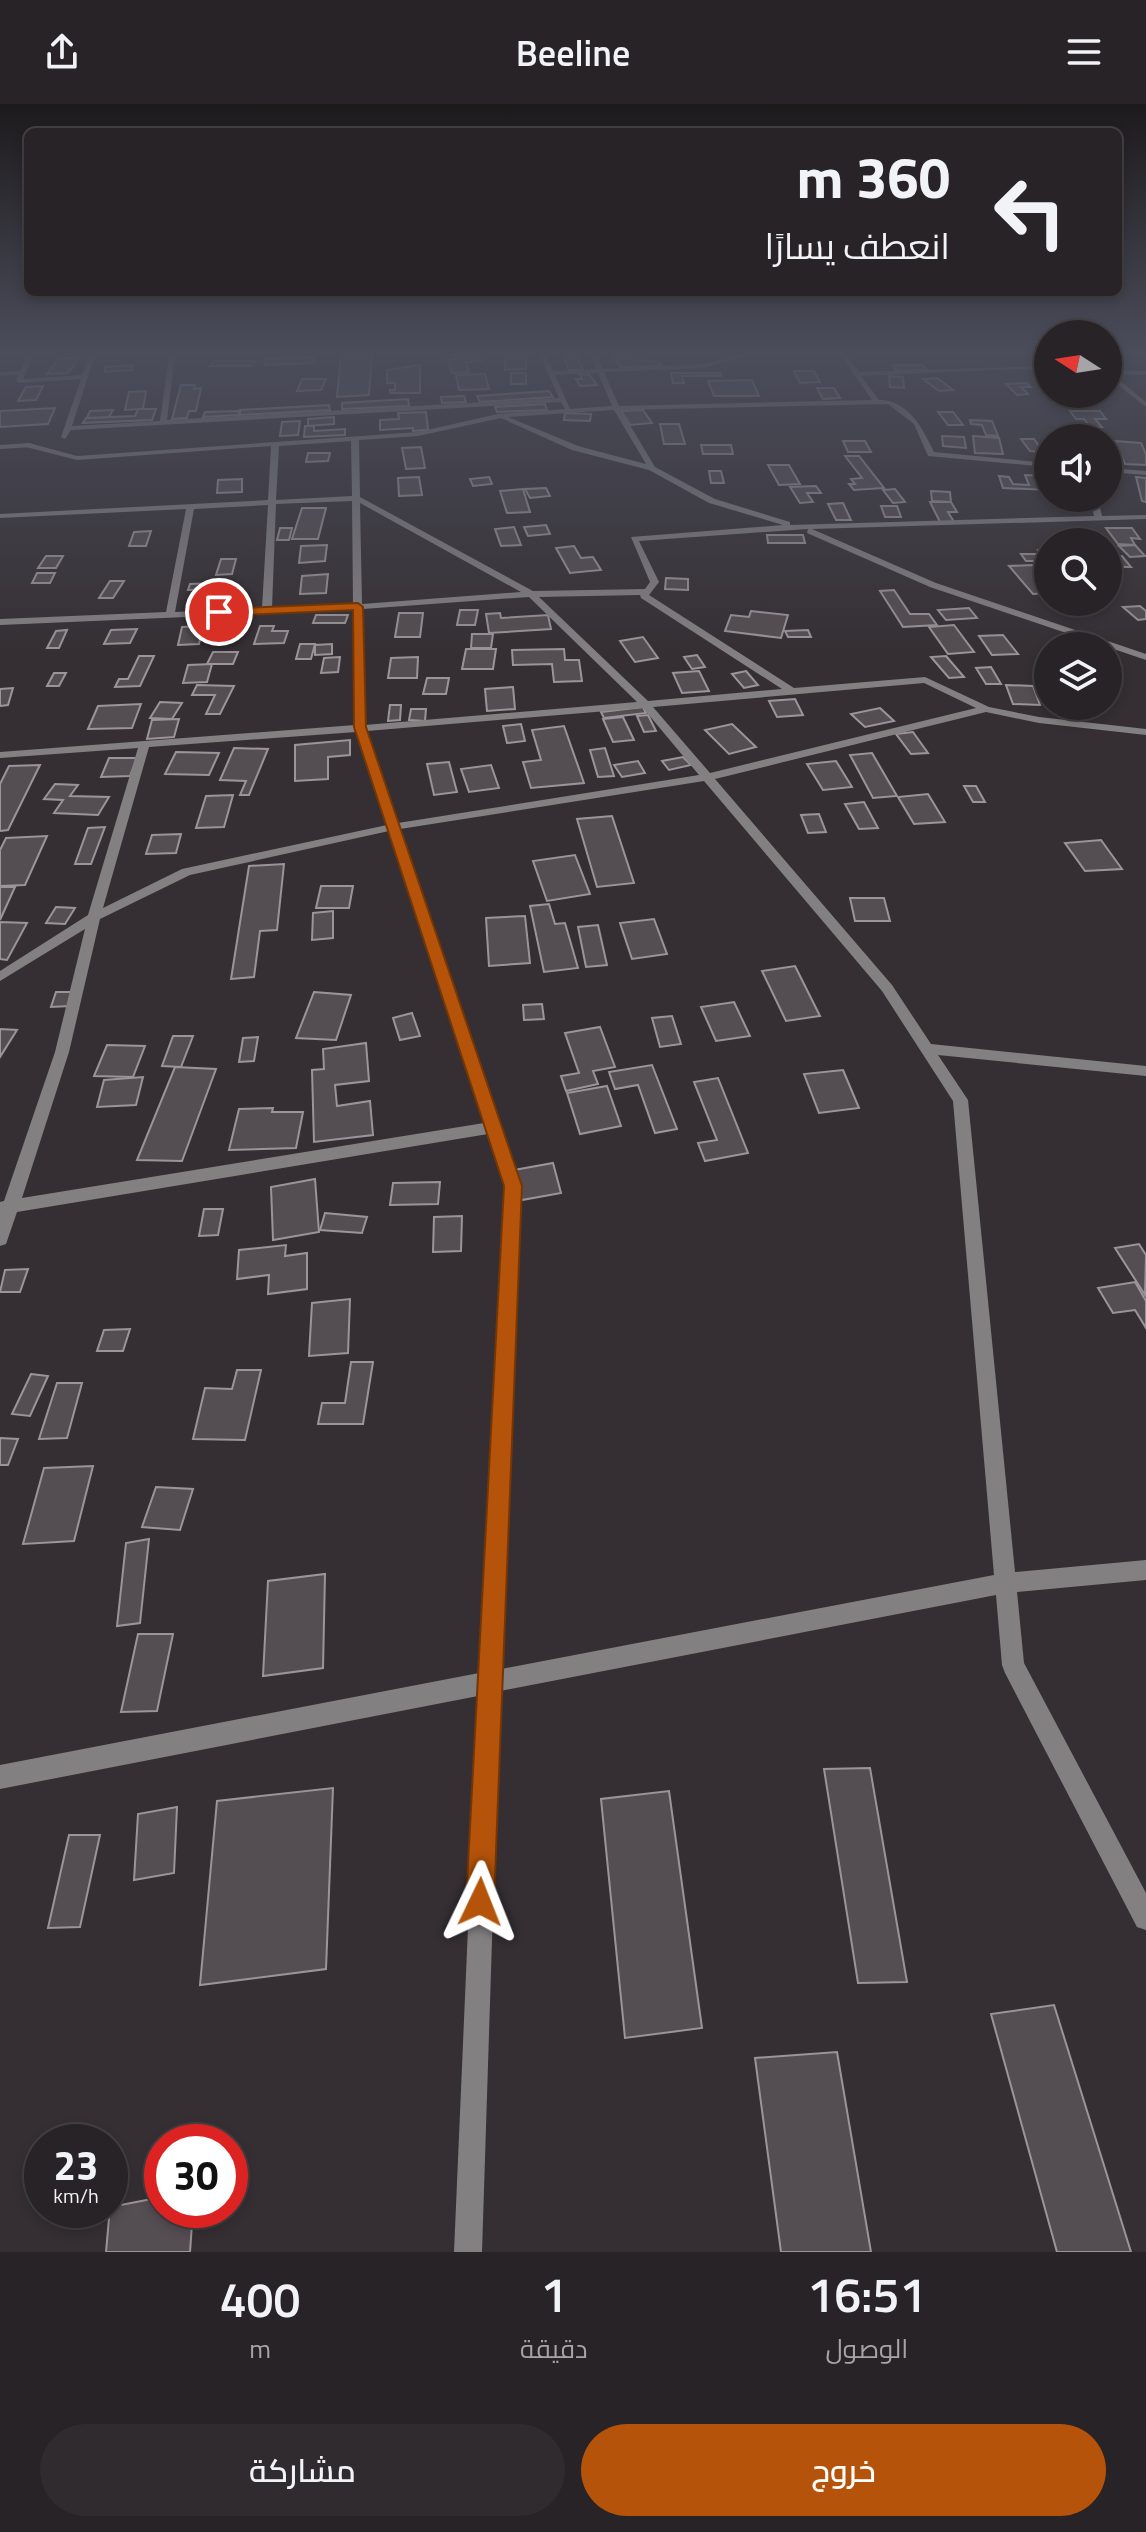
<!DOCTYPE html>
<html lang="ar">
<meta charset="utf-8">
<style>
body{margin:0;font-family:"Titillium Web",Cairo,sans-serif;background:#302b2e;color:#f1f3f6;direction:rtl;height:100vh;display:flex;flex-direction:column;font-size:30px;white-space:nowrap}
*{box-sizing:border-box;margin:0}
p{font-size:26px;color:#a5a4a7}
.icon{flex:none;width:44px;height:44px;fill:none;stroke:currentColor;stroke-width:2;stroke-linecap:round;stroke-linejoin:round}
.map{position:relative;height:2148px;overflow:hidden;direction:ltr}
.details{display:flex;flex-direction:column;background:#282326;flex:1}
.details>*{flex:none}
.top-card{position:absolute;left:24px;top:24px;width:1098px;height:168px;border-radius:12px;box-shadow:0 4px 12px #0003,0 0 0 2px #444043;direction:rtl;background:#282326;color:#f1f3f6;overflow:hidden}
.needle{width:52px;rotate:282deg}
.buttons{position:absolute;left:1034px;top:216px;display:grid;gap:16px}
.buttons a{display:grid;place-items:center;width:88px;height:88px;border-radius:50%;background:#282326;box-shadow:0 4px 12px #0003,0 0 0 2px #444043;font-size:40px}
.speed{position:absolute;left:24px;top:2020px;display:flex;gap:16px;font-size:40px;font-weight:700;text-align:center}
.speed>*{display:grid;place-content:center;width:104px;height:104px;border-radius:50%;background:#282326;box-shadow:0 4px 12px #0003,0 0 0 2px #444043;line-height:1}
.speed small{font-size:20px;font-weight:400}
.speed .limit{border:12px solid #d22;background:#fff;color:#111}
.pin{position:absolute;display:grid;place-items:center;width:68px;height:68px;color:#fff;margin:-34px;border:4px solid #fff;border-radius:50%;box-shadow:0 2px 8px #0007}
.me{position:absolute;width:88px;margin:-44px;rotate:2deg;stroke-linejoin:round;filter:drop-shadow(0 0 6px #0008)}
.turn{display:flex;align-items:center;gap:28px;height:168px;padding:0 40px;font-size:36px}
.turn .icon{width:104px;height:104px;stroke-width:2.5}
.turn b{display:block;font-size:56px;line-height:68px}
.eta{display:flex;justify-content:space-evenly;align-items:center;height:136px;text-align:center}
.eta b{font-size:48px;font-weight:600;line-height:56px}
.cta{display:flex;gap:16px;margin-top:auto;padding:16px 40px}
.cta a{flex:1;height:92px;border-radius:48px;background:#b45309;color:#fff;font-size:32px;font-weight:600;line-height:92px;text-align:center}
.cta a+a{background:#302b2e;color:#f1f3f6}
header{display:flex;justify-content:space-between;align-items:center;height:104px;padding:0 40px;background:#282326;font-size:36px;font-weight:600}
.map>svg:first-child{display:block}
</style>
<header><svg class="icon" aria-label="menu" viewBox="0 0 24 24"><path d="M4 6h16M4 12h16M4 18h16"/></svg>Beeline<svg class="icon" aria-label="share" viewBox="0 0 24 24"><path d="M12 15V3M7 8l5-5 5 5M5 13v7h14v-7"/></svg></header>
<div class="map">
<svg width="1146" height="2148" viewBox="0 0 1146 2148">
<rect width="100%" height="100%" fill="#352f33"/>
<g fill="#544d51" stroke="#9b9498" stroke-width="2">
<polygon points="372,251 369,291 337,293 341,252"/>
<polygon points="453,251 479,251 481,257 466,258 469,268 452,269 448,256 454,256"/>
<polygon points="505,251 526,251 526,265 505,266"/>
<polygon points="567,251 577,251 583,266 569,266 564,253"/>
<polygon points="634,252 636,256 658,258 661,262 621,264 615,253"/>
<polygon points="315,253 314,259 265,261 266,255"/>
<polygon points="59,254 79,254 68,269 47,270"/>
<polygon points="214,257 256,257 252,262 210,262"/>
<polygon points="133,261 132,266 105,268 105,263"/>
<polygon points="420,261 420,289 390,289 390,286 395,286 395,279 387,279 387,266"/>
<polygon points="892,261 922,261 927,266 897,267"/>
<polygon points="794,267 814,267 820,278 800,279"/>
<rect x="511" y="269" width="15" height="11"/>
<polygon points="671,269 720,269 721,272 682,272 684,279 673,279"/>
<polygon points="485,270 489,285 459,286 456,271"/>
<polygon points="589,270 597,281 580,282 576,275 582,275 580,271"/>
<polygon points="889,272 903,273 904,284 890,283"/>
<polygon points="937,274 953,286 939,287 923,275"/>
<polygon points="302,275 326,275 321,286 297,287"/>
<polygon points="752,276 759,292 714,292 708,277"/>
<polygon points="1027,279 1031,283 1021,283 1028,290 1017,291 1006,280"/>
<polygon points="181,281 195,281 194,285 201,284 196,307 189,307 187,314 172,315"/>
<polygon points="43,282 36,296 18,297 26,283"/>
<polygon points="817,284 834,284 840,294 823,295"/>
<polygon points="146,287 143,305 125,306 129,288"/>
<polygon points="549,287 553,293 480,298 477,292"/>
<polygon points="464,292 466,298 442,299 441,293"/>
<polygon points="408,295 409,302 342,305 342,299"/>
<polygon points="545,300 547,306 497,308 495,303"/>
<polygon points="329,301 330,306 240,311 240,306"/>
<polygon points="55,304 48,320 0,323 0,307"/>
<polygon points="138,305 156,305 152,316 83,319 86,314 135,312"/>
<polygon points="113,306 109,313 87,314 90,307"/>
<polygon points="643,306 652,319 630,321 621,307"/>
<polygon points="239,307 239,311 203,313 205,308"/>
<polygon points="1070,307 1100,307 1106,315 1095,315 1102,323 1090,323 1084,315 1076,315"/>
<polygon points="426,308 428,326 413,327 413,324 380,326 380,316 399,315 398,309"/>
<polygon points="938,308 953,308 963,321 948,321"/>
<polygon points="565,309 591,310 590,317 564,316"/>
<polygon points="334,313 334,320 308,322 308,315"/>
<polygon points="970,316 992,317 998,332 986,331 982,321 971,320"/>
<polygon points="300,317 298,331 280,332 282,318"/>
<polygon points="660,320 679,320 685,340 664,340"/>
<polygon points="305,322 314,322 314,327 345,325 345,331 304,333"/>
<polygon points="1066,325 1088,326 1093,334 1070,333"/>
<polygon points="942,332 964,333 966,344 943,342"/>
<polygon points="973,332 999,334 1003,350 975,349"/>
<polygon points="1021,335 1034,335 1043,348 1030,347"/>
<polygon points="843,337 865,337 871,348 848,348"/>
<polygon points="1115,337 1141,339 1146,350 1146,361 1125,360"/>
<polygon points="701,341 731,341 733,350 703,350"/>
<polygon points="421,343 425,364 406,365 402,344"/>
<polygon points="308,349 330,349 328,357 306,358"/>
<polygon points="845,352 859,352 884,384 854,386 849,380 855,380 851,375 862,374"/>
<polygon points="768,361 789,361 800,380 779,381"/>
<polygon points="709,367 721,367 724,379 711,379"/>
<polygon points="1025,371 1048,372 1048,386 1003,384 999,372 1009,373 1013,380 1029,381"/>
<polygon points="419,373 422,391 399,392 398,374"/>
<polygon points="489,373 492,380 473,382 470,375"/>
<polygon points="1136,373 1146,374 1146,398 1142,397"/>
<polygon points="242,375 242,388 217,389 218,376"/>
<polygon points="816,382 821,389 807,389 813,398 800,399 790,383"/>
<polygon points="546,384 550,392 530,394 525,385"/>
<polygon points="523,385 530,408 507,409 500,387"/>
<polygon points="895,385 905,398 893,399 883,386"/>
<polygon points="931,387 950,388 951,398 932,397"/>
<polygon points="930,398 951,398 957,408 948,408 954,418 940,418"/>
<polygon points="843,399 851,416 836,416 828,400"/>
<polygon points="881,402 897,402 901,413 885,413"/>
<polygon points="302,404 326,404 318,435 292,435"/>
<polygon points="546,421 550,430 528,432 524,423"/>
<polygon points="514,423 521,441 501,442 495,425"/>
<polygon points="280,424 292,424 289,436 277,436"/>
<polygon points="1106,424 1132,424 1140,435 1131,434 1135,441 1118,440"/>
<polygon points="151,427 146,442 129,442 134,428"/>
<polygon points="1070,428 1093,429 1098,438 1076,438"/>
<polygon points="767,431 803,431 805,439 768,439"/>
<polygon points="327,441 325,457 299,459 301,442"/>
<polygon points="1135,441 1145,452 1130,453 1119,442"/>
<polygon points="574,442 581,454 593,453 601,466 570,469 556,444"/>
<polygon points="1038,446 1048,446 1048,457 1026,457 1021,450 1040,450"/>
<polygon points="46,452 63,452 56,464 38,464"/>
<polygon points="1108,452 1122,452 1131,463 1114,463"/>
<polygon points="221,455 236,455 232,470 216,471"/>
<polygon points="1033,461 1048,477 1048,489 1033,490 1009,462"/>
<polygon points="37,469 55,469 50,479 32,479"/>
<polygon points="328,470 326,489 300,490 302,472"/>
<polygon points="666,474 688,475 688,486 665,485"/>
<polygon points="110,477 124,477 113,494 99,494"/>
<polygon points="216,479 214,485 188,486 190,480"/>
<polygon points="894,486 910,510 929,510 937,521 903,523 880,487"/>
<polygon points="1055,498 1072,498 1082,507 1067,508"/>
<polygon points="1140,502 1146,507 1146,515 1138,516 1123,503"/>
<polygon points="969,504 977,514 946,516 938,506"/>
<polygon points="460,506 478,506 475,521 457,521"/>
<polygon points="751,507 788,511 781,534 725,527 731,511 749,513"/>
<polygon points="399,509 423,509 420,533 395,533"/>
<polygon points="500,509 501,514 548,511 551,525 489,529 486,510"/>
<polygon points="316,511 348,511 345,519 313,519"/>
<polygon points="954,521 974,548 948,550 929,523"/>
<polygon points="203,522 199,540 178,541 182,523"/>
<polygon points="260,522 274,522 272,527 288,527 284,539 254,540"/>
<polygon points="137,525 130,539 104,540 111,526"/>
<polygon points="67,526 59,544 47,544 56,527"/>
<polygon points="808,526 811,533 788,533 785,527"/>
<polygon points="472,530 493,530 491,544 471,544"/>
<polygon points="1003,531 1018,550 992,551 979,532"/>
<polygon points="643,533 658,554 635,558 620,537"/>
<polygon points="300,540 315,540 311,555 296,555"/>
<polygon points="332,540 332,550 315,551 315,541"/>
<polygon points="466,545 496,545 493,565 462,565"/>
<polygon points="564,545 565,556 579,556 582,577 554,578 552,560 513,561 512,546"/>
<polygon points="213,548 238,548 233,560 207,560"/>
<polygon points="697,551 705,563 692,565 684,553"/>
<polygon points="139,552 154,552 140,582 115,583 119,575 128,575"/>
<polygon points="946,552 964,573 949,574 931,553"/>
<polygon points="340,553 338,568 321,569 324,554"/>
<polygon points="418,553 417,574 388,574 391,554"/>
<polygon points="212,560 207,578 183,579 188,561"/>
<polygon points="991,563 1001,580 986,580 976,564"/>
<polygon points="699,567 709,587 682,589 673,569"/>
<polygon points="746,567 758,581 744,584 732,570"/>
<polygon points="54,569 66,569 59,582 47,582"/>
<polygon points="427,574 449,574 446,590 423,590"/>
<polygon points="197,581 234,582 220,610 206,610 215,591 192,591"/>
<polygon points="1006,581 1033,582 1040,601 1013,600"/>
<polygon points="513,583 515,605 487,607 485,585"/>
<polygon points="13,584 8,601 0,602 0,585"/>
<polygon points="795,595 803,611 777,613 769,597"/>
<polygon points="160,598 182,599 172,615 150,614"/>
<polygon points="141,600 132,624 88,625 98,602"/>
<polygon points="390,601 401,601 400,616 388,617"/>
<polygon points="1063,602 1098,602 1100,610 1064,607"/>
<polygon points="643,603 646,609 604,614 601,608"/>
<polygon points="880,604 894,617 865,623 851,610"/>
<polygon points="411,605 426,605 425,617 409,616"/>
<polygon points="648,611 656,627 644,628 637,612"/>
<polygon points="623,613 634,636 613,638 603,615"/>
<polygon points="179,615 174,633 147,635 152,616"/>
<polygon points="521,620 525,637 507,639 503,622"/>
<polygon points="732,620 756,643 729,650 705,626"/>
<polygon points="564,622 584,679 531,684 523,658 541,656 532,626"/>
<polygon points="913,628 928,649 911,650 896,630"/>
<polygon points="350,636 350,651 328,653 328,675 295,677 295,641"/>
<polygon points="234,644 268,645 249,691 240,691 246,677 220,676"/>
<polygon points="605,644 614,672 598,673 590,646"/>
<polygon points="176,648 219,649 209,671 165,670"/>
<polygon points="872,649 897,692 873,694 850,651"/>
<polygon points="683,653 691,661 669,666 662,657"/>
<polygon points="109,654 137,654 130,672 101,673"/>
<polygon points="638,657 645,669 622,673 614,661"/>
<polygon points="836,657 852,683 823,686 807,660"/>
<polygon points="449,658 457,688 434,691 427,660"/>
<polygon points="40,661 8,726 0,727 0,680 9,662"/>
<polygon points="491,661 499,684 469,688 461,665"/>
<polygon points="55,680 78,681 70,692 109,693 98,711 54,709 63,696 44,695"/>
<polygon points="964,682 976,682 985,698 973,698"/>
<polygon points="928,690 945,718 914,720 898,693"/>
<polygon points="233,691 224,723 196,724 206,692"/>
<polygon points="864,698 878,724 859,725 845,700"/>
<polygon points="819,710 826,728 808,729 801,711"/>
<polygon points="612,712 634,779 597,783 577,715"/>
<polygon points="105,723 91,760 75,760 88,724"/>
<polygon points="181,730 176,749 146,750 152,731"/>
<polygon points="47,732 25,781 0,782 0,746 6,734"/>
<polygon points="1101,736 1122,765 1085,767 1065,739"/>
<polygon points="575,751 590,790 547,797 533,757"/>
<polygon points="284,760 277,826 260,827 254,873 231,875 249,762"/>
<polygon points="321,782 353,782 349,804 316,804"/>
<polygon points="0,783 15,783 0,816"/>
<polygon points="850,794 884,794 890,817 855,817"/>
<polygon points="549,800 555,820 565,819 578,864 544,868 530,802"/>
<polygon points="56,803 75,804 65,820 46,819"/>
<polygon points="333,807 333,834 312,836 313,809"/>
<polygon points="525,812 530,859 489,862 486,814"/>
<polygon points="654,815 667,850 632,855 620,819"/>
<polygon points="0,818 27,819 7,856 0,855"/>
<polygon points="598,821 607,861 586,863 578,823"/>
<polygon points="795,862 820,912 786,917 762,867"/>
<polygon points="56,888 76,888 70,902 51,903"/>
<polygon points="314,888 351,891 336,936 296,934"/>
<polygon points="734,898 750,932 716,937 701,903"/>
<polygon points="542,900 544,915 524,916 523,901"/>
<polygon points="412,909 420,932 400,936 393,914"/>
<polygon points="672,912 681,940 660,943 652,914"/>
<polygon points="600,923 615,963 593,967 598,980 566,987 561,972 579,969 565,929"/>
<polygon points="0,925 17,926 0,953"/>
<polygon points="173,932 193,932 181,963 162,962"/>
<polygon points="258,933 254,957 239,958 243,934"/>
<polygon points="366,939 369,977 335,981 337,1002 370,997 373,1031 314,1038 312,966 324,965 323,945"/>
<polygon points="107,941 145,942 133,973 94,972"/>
<polygon points="652,961 677,1025 655,1029 638,981 615,985 609,968"/>
<polygon points="175,963 216,965 182,1057 137,1056"/>
<polygon points="843,966 859,1004 819,1009 804,970"/>
<polygon points="143,973 136,1001 97,1003 104,976"/>
<polygon points="718,974 748,1049 705,1057 698,1039 717,1036 694,978"/>
<polygon points="607,982 621,1022 580,1030 567,989"/>
<polygon points="273,1004 272,1008 303,1008 296,1044 229,1046 239,1005"/>
<polygon points="553,1059 561,1089 522,1096 514,1066"/>
<polygon points="315,1075 319,1128 273,1136 271,1083"/>
<polygon points="440,1078 438,1100 390,1101 393,1079"/>
<polygon points="204,1105 223,1105 218,1131 199,1132"/>
<polygon points="325,1109 367,1113 362,1129 320,1126"/>
<polygon points="462,1112 461,1147 433,1148 434,1113"/>
<polygon points="1139,1140 1146,1151 1145,1191 1115,1144"/>
<polygon points="286,1141 285,1152 307,1149 307,1185 268,1190 269,1171 237,1175 239,1146"/>
<polygon points="28,1165 20,1188 0,1188 5,1166"/>
<polygon points="1135,1178 1146,1197 1146,1224 1135,1206 1113,1209 1098,1184"/>
<polygon points="350,1195 348,1249 309,1252 312,1199"/>
<polygon points="130,1225 123,1247 97,1247 104,1226"/>
<polygon points="351,1258 373,1258 363,1320 318,1320 322,1299 345,1299"/>
<polygon points="237,1266 261,1266 245,1336 193,1335 205,1284 232,1285"/>
<polygon points="31,1270 48,1272 30,1312 12,1310"/>
<polygon points="57,1279 82,1279 67,1334 39,1335"/>
<polygon points="0,1334 18,1335 8,1361 0,1361"/>
<polygon points="93,1362 74,1437 23,1440 44,1364"/>
<polygon points="156,1383 193,1385 180,1426 142,1423"/>
<polygon points="149,1435 140,1519 117,1522 126,1439"/>
<polygon points="325,1470 323,1564 263,1572 268,1477"/>
<polygon points="138,1530 173,1530 157,1607 121,1608"/>
<polygon points="870,1664 907,1878 858,1879 824,1665"/>
<polygon points="333,1684 326,1865 200,1881 217,1697"/>
<polygon points="669,1687 702,1924 625,1934 601,1695"/>
<polygon points="177,1703 174,1769 134,1776 138,1710"/>
<polygon points="69,1731 100,1731 80,1823 48,1824"/>
<polygon points="1054,1901 1131,2148 1057,2148 991,1910"/>
<polygon points="837,1948 871,2148 781,2148 755,1954"/>
<polygon points="162,2093 162,2106 193,2106 190,2148 106,2148 110,2103"/>
</g>
<g fill="none" stroke-linecap="round" stroke-linejoin="round">
<g fill="#838082" fill-rule="evenodd">
<path d="M27,251H33L23,275L82,271L89,251H95L72,322L160,317L169,251H175L167,316L559,294L540,251H546L553,267L597,265L591,251H597L603,265L703,260L739,251H751L703,264L604,268L619,302L872,296L840,251H846L859,268L1048,262V266L1016,265L861,272L879,296C909,296 923,325 934,348L1048,359V363L928,352L914,320L888,300L621,306L655,363L715,395L790,418V421L1094,412L1090,394H1098L1102,412L1146,411V415L812,425L936,479L1146,550V556L930,483L807,429L808,425L639,437L659,478L649,491L794,584L925,573L989,603L1039,613L1146,625V631L1039,619L986,608L715,675L892,881L931,940L1146,962V972L938,951L968,996L1015,1468L1146,1456V1476L1017,1488L1024,1559L1146,1789V1826L1137,1823L1005,1569L1002,1561L996,1491L500,1587L482,2148H454L478,1592L0,1685V1661L479,1569L505,1082L488,1030L17,1108L6,1140L0,1142V1098L4,1097L55,948L85,825L0,877V867L88,811L138,644L0,654V648L355,621L353,506L0,521V515L166,508L186,405L0,414V410L268,396L271,342L77,356L26,343L29,339L77,352L418,328L498,310L565,305L561,298L71,326L65,335L61,333L81,275L19,279L16,277L18,271L0,272V268L20,267ZM598,269L612,302L570,305L555,271ZM614,306L646,360L578,342L508,313ZM501,314L572,346L649,366L709,399L783,421L631,433L650,478L645,485L533,487L360,393L359,336L418,332ZM351,337L352,392L276,396L279,342ZM352,397L353,500L272,504L276,400ZM360,399L521,488L362,500ZM268,401L262,504L175,508L194,405ZM640,491L641,494L782,585L648,597L539,493ZM529,493L637,598L365,621L363,505ZM924,579L976,604L710,669L653,603ZM643,604L699,671L398,719L367,627ZM356,628L387,721L182,765L103,804L149,643ZM704,677L882,887L953,997L994,1471L501,1565L521,1082L400,725ZM389,727L484,1019L22,1094L69,948L100,815L190,771Z"/>
<polygon points="1108,266 1146,267 1146,271 1112,270 1146,298 1146,303 1108,273"/>
<polygon points="1108,364 1146,367 1146,371 1108,368"/>
</g>
<polygon fill="#838082" fill-rule="evenodd" points="29,339 32,343 0,345 0,341"/>
</g>
<linearGradient id="sky" x2="0" y2="1"><stop stop-color="#1d1a1c"/><stop offset="0.45" stop-color="#4b4d5b"/><stop offset="1" stop-color="#4b4d5b" stop-opacity="0"/></linearGradient>
<rect width="1146" height="552" fill="url(#sky)"/>
<polygon fill="#b45309" stroke="#753606" stroke-width="2" points="358,499 363,503 366,623 522,1082 494,1798 490,1808 480,1812 470,1808 466,1798 504,1082 354,623 353,506 219,512 214,508 219,505"/>
</svg>
<div class="buttons">
<a><svg class="needle" viewBox="-14 -14 28 28"><path d="M0-13l5 13h-10z" fill="#e53935"/><path d="M0 13l5-13h-10z" fill="#a5a4a7"/></svg></a>
<a><svg class="icon" aria-label="sound" viewBox="0 0 24 24"><path d="M4 9h4l5-4v14l-5-4H4zM17 9q2 3 0 6"/></svg></a>
<a><svg class="icon" aria-label="search" viewBox="0 0 24 24"><circle cx="10" cy="10" r="6"/><path d="M15 15l6 6"/></svg></a>
<a><svg class="icon" aria-label="layers" viewBox="0 0 24 24"><path d="M12 4l9 5-9 5-9-5zM3 14l9 5 9-5"/></svg></a>
</div>
<div class="speed"><div>23<small>km/h</small></div><div class="limit">30</div></div>
<div class="pin" style="left:219px;top:508px;background:#d93025"><svg class="icon" aria-label="arrive" viewBox="0 0 24 24"><path d="M6 21V4h12l-3 4 3 4H6"/></svg></div>
<svg class="me" style="left:480px;top:1798px" viewBox="-20 -20 40 40"><path d="M0-17L14 15 0 8-14 15z" fill="#b45309" stroke="#fff" stroke-width="4"/></svg>
<div class="top-card">
<div class="turn"><svg class="icon" aria-label="left" viewBox="0 0 24 24"><path d="M17 20v-9H6M10 6l-5 5 5 5"/></svg><div><b>360 m</b>انعطف يسارًا</div></div>
</div>
</div>
<section class="details">
<div class="eta">
<div><b>16:51</b><p>الوصول</p></div>
<div><b>1</b><p>دقيقة</p></div>
<div><b>400</b><p>m</p></div>
</div>
<div class="cta"><a>خروج</a><a>مشاركة</a></div>
</section>
